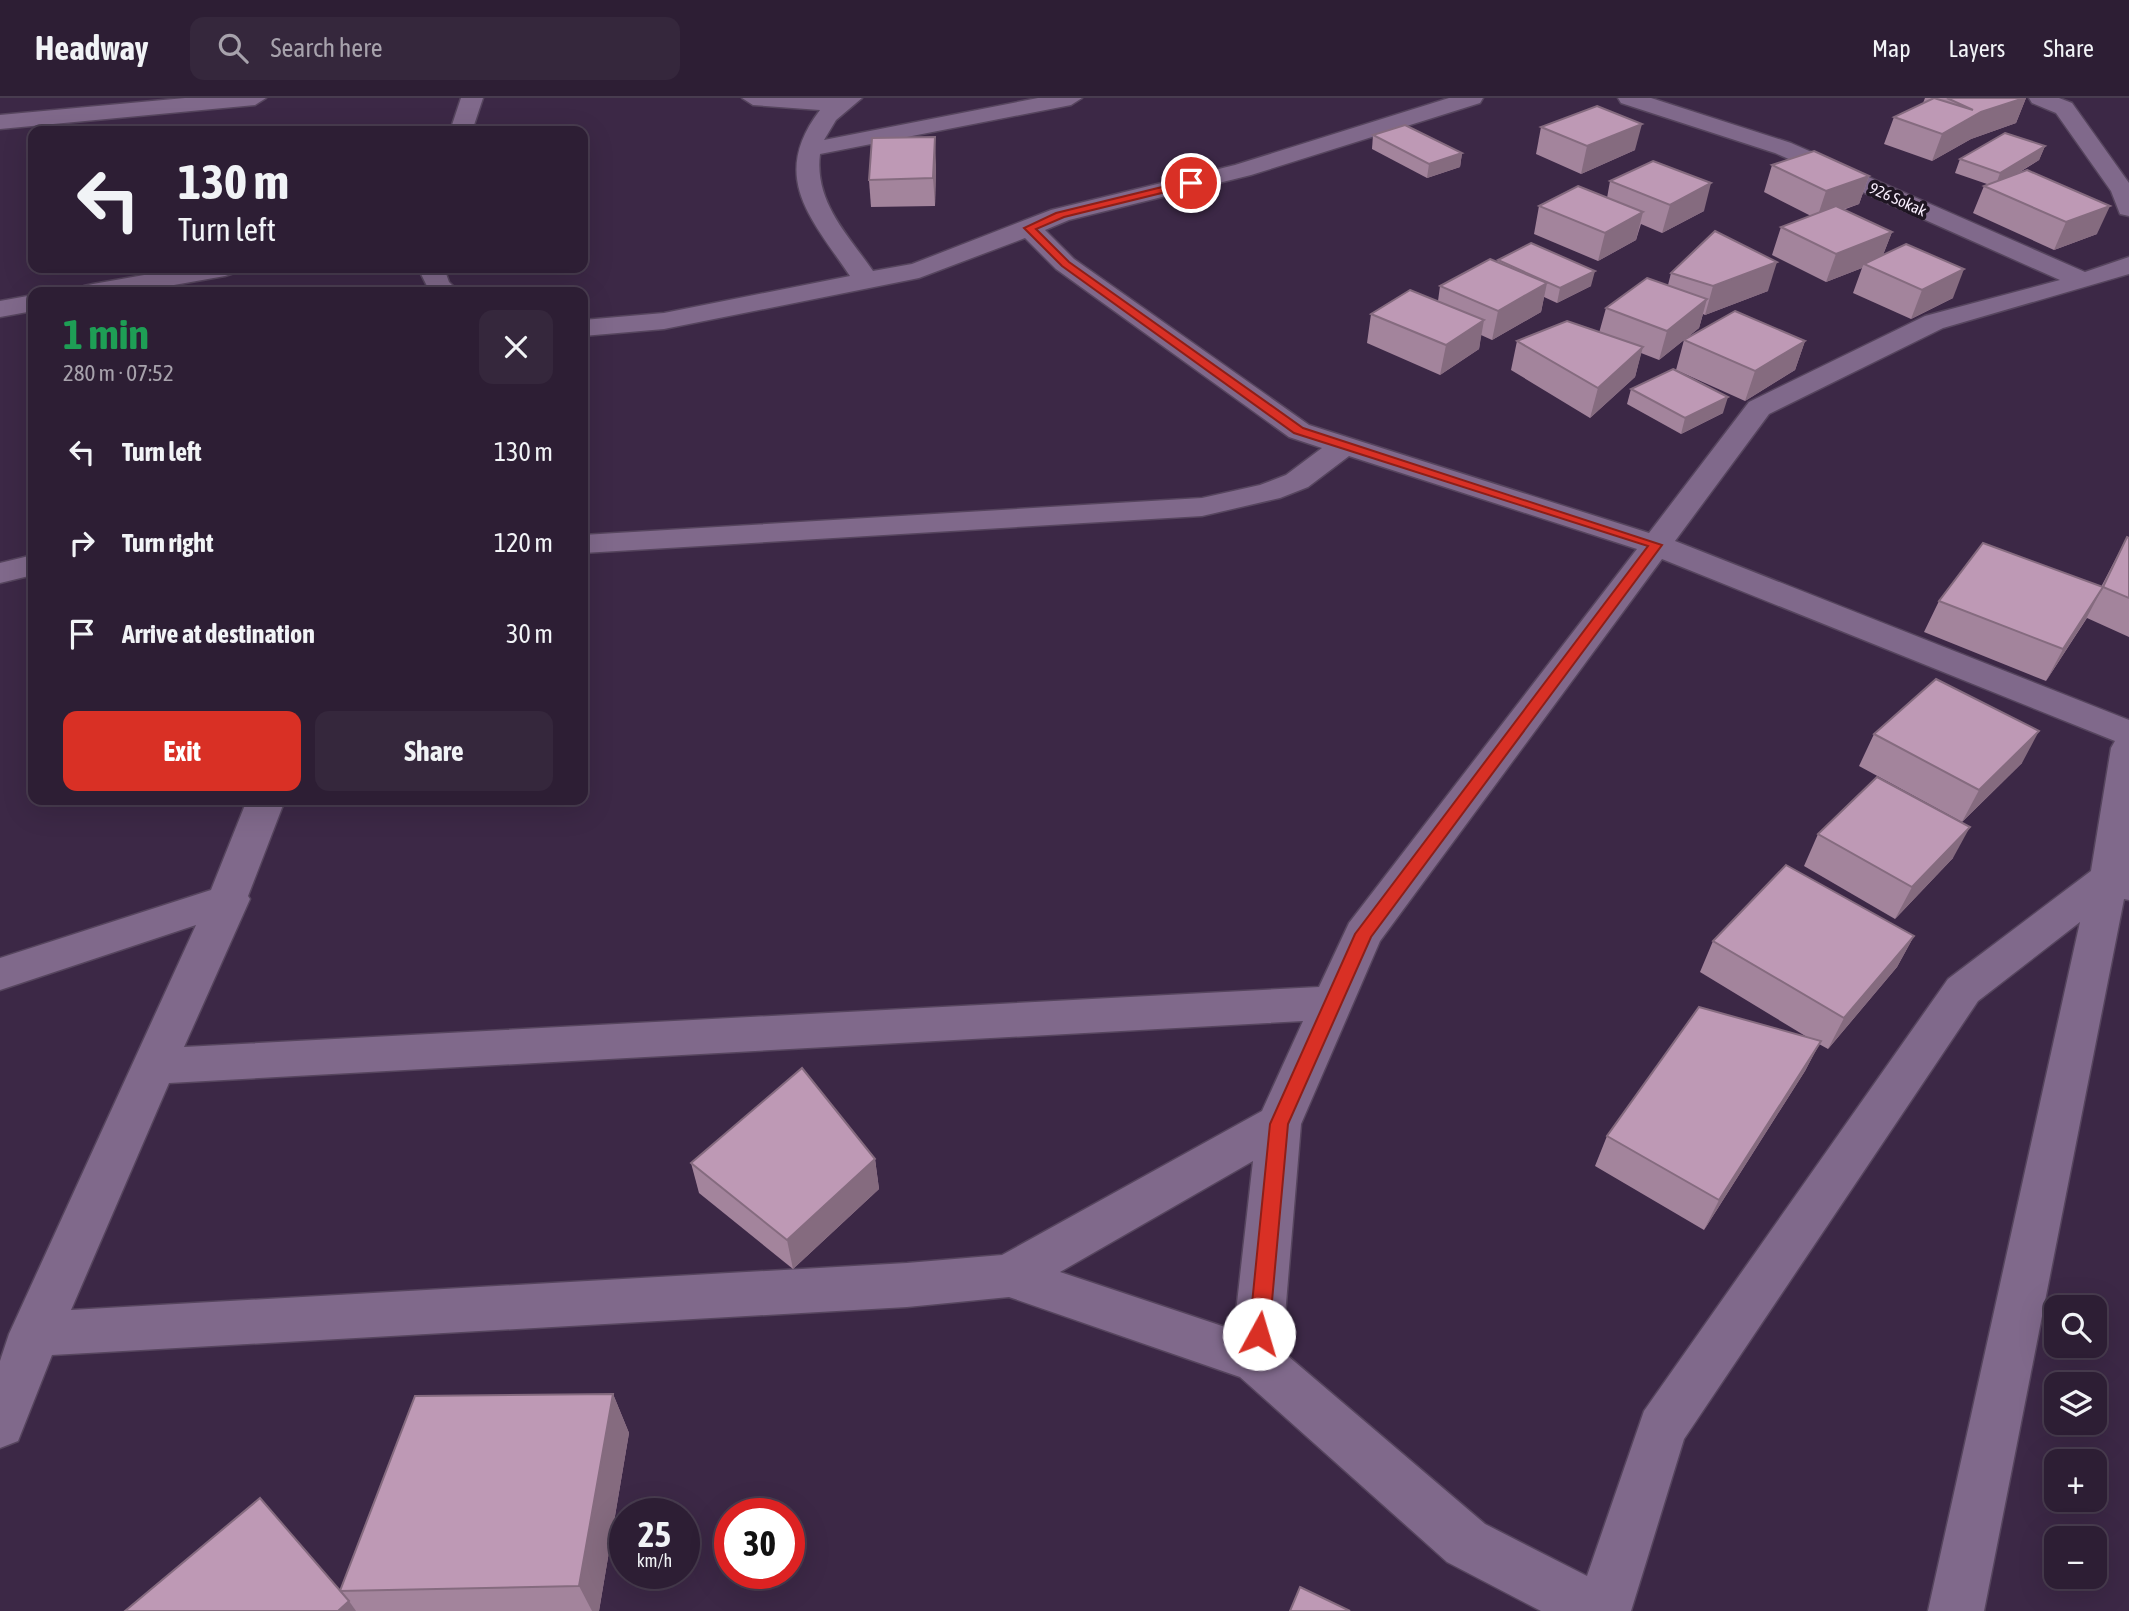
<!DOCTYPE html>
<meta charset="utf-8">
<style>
body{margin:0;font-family:"Asap Condensed",sans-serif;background:#35273c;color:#f1f3f6;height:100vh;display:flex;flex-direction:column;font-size:26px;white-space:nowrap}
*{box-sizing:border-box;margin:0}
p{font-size:23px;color:#a7a2ac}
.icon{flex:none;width:38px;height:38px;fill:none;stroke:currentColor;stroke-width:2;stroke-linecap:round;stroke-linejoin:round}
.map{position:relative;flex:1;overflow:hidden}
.sheet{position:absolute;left:28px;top:189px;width:560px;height:518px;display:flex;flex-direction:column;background:#2d1e34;border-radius:14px;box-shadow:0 7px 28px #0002,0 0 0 2px #483c4f}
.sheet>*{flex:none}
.banner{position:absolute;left:28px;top:28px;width:560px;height:147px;border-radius:14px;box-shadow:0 7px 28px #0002,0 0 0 2px #483c4f;background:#2d1e34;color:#f1f3f6;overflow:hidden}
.tools{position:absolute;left:2044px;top:1197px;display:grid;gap:14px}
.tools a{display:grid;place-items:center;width:63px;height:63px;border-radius:14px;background:#2d1e34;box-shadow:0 7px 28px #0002,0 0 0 2px #483c4f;font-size:35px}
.speed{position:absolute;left:609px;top:1400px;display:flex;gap:14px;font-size:35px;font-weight:700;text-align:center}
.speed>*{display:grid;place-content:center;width:91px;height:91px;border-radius:50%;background:#2d1e34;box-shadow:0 7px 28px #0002,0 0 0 2px #483c4f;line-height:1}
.speed small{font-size:18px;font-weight:400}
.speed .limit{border:10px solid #d22;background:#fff;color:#111}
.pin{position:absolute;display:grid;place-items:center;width:60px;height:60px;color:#fff;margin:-30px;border:4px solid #fff;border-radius:50%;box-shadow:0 2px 7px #0007}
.me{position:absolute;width:77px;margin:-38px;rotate:6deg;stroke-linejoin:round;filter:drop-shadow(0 0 5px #0008)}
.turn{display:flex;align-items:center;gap:24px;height:147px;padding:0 35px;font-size:32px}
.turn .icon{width:91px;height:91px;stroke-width:2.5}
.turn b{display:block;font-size:49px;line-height:60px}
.round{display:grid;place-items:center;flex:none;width:74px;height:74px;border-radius:14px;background:#35273c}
.summary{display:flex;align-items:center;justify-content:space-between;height:119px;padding:0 35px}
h1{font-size:42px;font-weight:700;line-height:52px;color:#1e9e55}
.button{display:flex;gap:14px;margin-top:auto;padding:14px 35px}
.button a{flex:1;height:80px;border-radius:14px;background:#d93025;color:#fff;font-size:28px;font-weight:700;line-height:80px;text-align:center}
.button a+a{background:#35273c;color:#f1f3f6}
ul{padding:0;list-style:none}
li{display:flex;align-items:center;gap:21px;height:91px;padding:0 35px}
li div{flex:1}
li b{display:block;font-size:26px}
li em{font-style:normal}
header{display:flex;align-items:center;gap:42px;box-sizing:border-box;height:98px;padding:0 35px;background:#2d1e34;border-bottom:2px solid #483c4f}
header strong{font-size:33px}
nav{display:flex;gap:38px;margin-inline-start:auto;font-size:24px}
.search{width:490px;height:63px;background:#35273c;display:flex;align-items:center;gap:18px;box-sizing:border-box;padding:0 24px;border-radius:14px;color:#a7a2ac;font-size:26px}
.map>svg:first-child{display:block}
</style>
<header>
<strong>Headway</strong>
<div class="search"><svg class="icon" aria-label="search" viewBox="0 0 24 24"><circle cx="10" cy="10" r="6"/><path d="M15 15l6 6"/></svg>Search here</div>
<nav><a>Map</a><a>Layers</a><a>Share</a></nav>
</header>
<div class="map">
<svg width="2129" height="1513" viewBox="0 0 2129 1513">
<rect width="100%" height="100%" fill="#3c2846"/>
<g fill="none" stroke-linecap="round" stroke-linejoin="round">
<g stroke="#56455e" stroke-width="3">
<g id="minor">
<polygon points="185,0 266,0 255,7 0,31 0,17"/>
<polygon points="461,0 483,0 472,33 450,33"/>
<path d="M742,0H862L836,22L824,42L1038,0H1082L1071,7L820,56C814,104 848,137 873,173L912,166L1051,112L1235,67L1449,0H1483L1480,5L1251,77L1069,122L1045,132L1074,161L1309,327L1649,435L1749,304L1925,218L2060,182L1775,55L1621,5L1618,0H1651L1791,45L2085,174L2129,159V176L1943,230L1769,316L1675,443L2129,622V802L2124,801L1984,1513H1928L2080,824L1978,903L1684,1341L1631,1513H1541L1447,1464L1240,1279L1009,1199L907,1209L52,1257L18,1343L0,1350V1263L9,1236L196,827L0,892V860L211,792L247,702H285L248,798L250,801L184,949L1319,889L1349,825L1637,451L1349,358L1308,389L1280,400L1202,418L583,455V437L1202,400L1260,387L1286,377L1322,350L1289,339L1056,171L1025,140L919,180L664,231L583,238V222L664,215L850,178C811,120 769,79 820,12L753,7ZM1662,461L2115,643L2111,650L2091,773L1948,881L1644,1313L1587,1478L1485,1426L1282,1253L1301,1026L1380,843ZM1303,923L1262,1013L1002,1157L907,1165L71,1212L169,985ZM1253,1063L1234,1232L1060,1174Z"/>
<polygon points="2029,0 2059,0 2072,5 2129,85 2129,118 2120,116 2111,93 2056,15 2032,5"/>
<polygon points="184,170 238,170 234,175 225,178 134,194 80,194 84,188 93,186"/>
<polygon points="418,170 444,170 449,184 459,194 430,194"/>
<polygon points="33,197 33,213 0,219 0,203"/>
<polygon points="33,457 33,477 0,485 0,465"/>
</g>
</g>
<use href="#minor" fill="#80698b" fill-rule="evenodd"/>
</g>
<g fill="#a3849c">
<polygon points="1925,0 2026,0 2016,25 1971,41 1932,63 1884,46 1894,19 1923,5"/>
<polygon points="1541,29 1635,52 1581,76 1536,56"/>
<polygon points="1373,37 1462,55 1460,69 1427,80 1372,51"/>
<polygon points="2045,48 2039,62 2015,77 2097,136 2054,152 1973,115 1984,88 1987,86 1955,75 1960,61"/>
<polygon points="936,66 935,108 871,109 869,82"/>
<polygon points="1772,67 1869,78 1859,106 1843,112 1892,134 1883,157 1953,200 1911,221 1853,195 1862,170 1826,184 1772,157 1781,129 1811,118 1764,94"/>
<polygon points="1610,83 1704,113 1662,135 1641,126 1636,142 1598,163 1534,136 1539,108 1607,100"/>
<polygon points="1498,162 1591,188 1557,205 1544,199 1541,214 1492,242 1481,237 1479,251 1440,277 1367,245 1371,216 1438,203 1440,188 1497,164"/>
<polygon points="1671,175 1768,193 1705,217 1703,216 1699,230 1659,262 1641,255 1635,279 1590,320 1511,272 1517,243 1599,235 1606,210 1668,187"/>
<polygon points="1684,242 1805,243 1795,272 1745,303 1676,272"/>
<polygon points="1631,291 1723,315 1681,336 1627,306"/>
<polygon points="2127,439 2129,440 2129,539 2087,520 2046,583 1924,534 1939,503 2101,489"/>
<polygon points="1874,636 2022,665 1962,724 1859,668"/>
<polygon points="1818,736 1953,760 1895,821 1804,768"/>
<polygon points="1914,838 1897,869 1828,951 1819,946 1805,973 1704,1132 1595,1068 1607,1038 1807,939 1700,874 1713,843"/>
<polygon points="875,1061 879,1091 793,1171 699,1095 691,1065"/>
<polygon points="613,1296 629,1335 599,1513 125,1513 340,1493"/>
</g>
<g fill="#856b7f">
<polygon points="2024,0 2026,0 2016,25 1971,41 1932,63 1942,36 1981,14"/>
<polygon points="1642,26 1635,52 1581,76 1587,48"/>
<polygon points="935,39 936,66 935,108 933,80"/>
<polygon points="2045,48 2039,62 1995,89 2000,75"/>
<polygon points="1462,55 1460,69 1427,80 1429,66"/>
<polygon points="1869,78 1859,106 1817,120 1826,93"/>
<polygon points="1711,85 1704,113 1662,135 1670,107"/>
<polygon points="2110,108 2097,136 2054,152 2066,124"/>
<polygon points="1643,114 1636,142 1598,163 1605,135"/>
<polygon points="1892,134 1881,162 1864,166 1862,170 1826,184 1836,156"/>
<polygon points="1777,164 1768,193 1705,217 1713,188"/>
<polygon points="1964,171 1953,200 1911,221 1922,192"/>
<polygon points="1595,173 1591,188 1557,205 1560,190"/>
<polygon points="1547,185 1541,214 1492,242 1498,213"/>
<polygon points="1707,201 1699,230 1659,262 1667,233"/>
<polygon points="1484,222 1479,251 1440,277 1446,247"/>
<polygon points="1805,243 1795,272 1745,303 1755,273"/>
<polygon points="1643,249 1635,279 1590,320 1598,290"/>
<polygon points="1728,299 1723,315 1681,336 1685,320"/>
<polygon points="2103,489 2086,521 2046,583 2063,551"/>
<polygon points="2039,633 2022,665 1962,724 1979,692"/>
<polygon points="1970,729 1953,760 1895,821 1912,789"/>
<polygon points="1914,838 1897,869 1828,951 1844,920"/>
<polygon points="1821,943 1805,973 1704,1132 1719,1102"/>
<polygon points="875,1061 879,1091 793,1171 787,1142"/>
<polygon points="613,1296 629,1335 599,1513 592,1513 579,1488"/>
<polygon points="349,1503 356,1513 338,1513"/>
</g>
<g fill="#be99b5" stroke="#856b7f" stroke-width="2">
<polygon points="1934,0 1973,12 1947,0 2024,0 1981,14 1942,36 1894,19"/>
<polygon points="1597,8 1642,26 1587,48 1541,29"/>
<polygon points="1405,27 1462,55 1429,66 1373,37"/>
<polygon points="2005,35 2045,48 2000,75 1960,61"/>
<polygon points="935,39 933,80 869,82 872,40"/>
<polygon points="1814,53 1869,78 1826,93 1772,67"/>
<polygon points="1653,63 1711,85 1670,107 1610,83"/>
<polygon points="2027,72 2110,108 2066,124 1984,88"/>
<polygon points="1578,88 1643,114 1605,135 1539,108"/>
<polygon points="1836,108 1892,134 1836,156 1781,129"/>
<polygon points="1715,133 1777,164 1713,188 1671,175"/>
<polygon points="1531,145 1595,173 1560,190 1498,162"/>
<polygon points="1906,146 1964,171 1922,192 1864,166"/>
<polygon points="1490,161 1547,185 1498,213 1440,188"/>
<polygon points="1647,180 1707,201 1667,233 1606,210"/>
<polygon points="1410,192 1484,222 1446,247 1371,216"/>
<polygon points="1735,213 1805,243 1755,273 1684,242"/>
<polygon points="1567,223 1643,249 1598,290 1517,243"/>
<polygon points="1673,271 1728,299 1685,320 1631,291"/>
<polygon points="2127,439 2129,440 2129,500 2103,489"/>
<polygon points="1983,445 2103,489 2063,551 1939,503"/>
<polygon points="1936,581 2039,633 1979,692 1874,636"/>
<polygon points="1877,679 1970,729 1912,789 1818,736"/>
<polygon points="1786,767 1914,838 1844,920 1713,843"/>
<polygon points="1699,909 1821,943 1719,1102 1607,1038"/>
<polygon points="802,970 875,1061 787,1142 691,1065"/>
<polygon points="613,1296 579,1488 340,1493 415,1298"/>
<polygon points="260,1400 349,1503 338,1513 125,1513"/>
<polygon points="1300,1489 1350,1513 1290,1513"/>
</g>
<polygon fill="#d93025" stroke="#8d1f18" stroke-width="2" points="1191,82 1194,87 1064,119 1036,131 1069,164 1303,330 1662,447 1371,839 1288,1026 1269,1236 1266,1243 1259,1245 1252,1243 1249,1236 1270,1026 1355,836 1648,448 1294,335 1062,168 1024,130 1056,115"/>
<g text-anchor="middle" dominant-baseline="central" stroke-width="7" stroke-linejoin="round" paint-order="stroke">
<g font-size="16" fill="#f9effe" stroke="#1e1522">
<text transform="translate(1898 101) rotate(24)">926 Sokak</text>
</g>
</g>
</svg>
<div class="tools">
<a><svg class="icon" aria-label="search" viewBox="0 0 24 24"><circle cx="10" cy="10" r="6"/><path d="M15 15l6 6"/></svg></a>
<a><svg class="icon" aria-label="layers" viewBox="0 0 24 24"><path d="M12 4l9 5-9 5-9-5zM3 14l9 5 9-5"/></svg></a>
<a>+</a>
<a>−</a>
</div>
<div class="speed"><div>25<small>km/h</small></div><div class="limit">30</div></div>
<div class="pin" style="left:1191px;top:85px;background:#d93025"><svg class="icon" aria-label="arrive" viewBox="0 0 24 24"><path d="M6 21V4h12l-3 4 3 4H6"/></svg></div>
<svg class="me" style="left:1259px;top:1236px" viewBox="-20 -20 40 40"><circle r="19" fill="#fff"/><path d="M0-13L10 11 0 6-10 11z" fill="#d93025"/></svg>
<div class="banner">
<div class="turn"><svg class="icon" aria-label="left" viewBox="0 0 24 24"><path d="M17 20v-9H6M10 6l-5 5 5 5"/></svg><div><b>130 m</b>Turn left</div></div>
</div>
<section class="sheet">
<div class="summary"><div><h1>1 min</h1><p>280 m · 07:52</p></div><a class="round"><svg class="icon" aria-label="close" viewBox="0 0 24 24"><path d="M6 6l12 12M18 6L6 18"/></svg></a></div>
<ul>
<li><svg class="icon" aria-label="left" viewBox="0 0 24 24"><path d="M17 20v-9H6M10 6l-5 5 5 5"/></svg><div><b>Turn left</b></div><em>130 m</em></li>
<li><svg class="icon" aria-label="right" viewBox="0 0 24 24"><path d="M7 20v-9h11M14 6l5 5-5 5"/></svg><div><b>Turn right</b></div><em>120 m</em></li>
<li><svg class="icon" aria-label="arrive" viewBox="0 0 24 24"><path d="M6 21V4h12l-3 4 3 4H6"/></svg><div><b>Arrive at destination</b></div><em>30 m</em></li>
</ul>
<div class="button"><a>Exit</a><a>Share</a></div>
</section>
</div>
